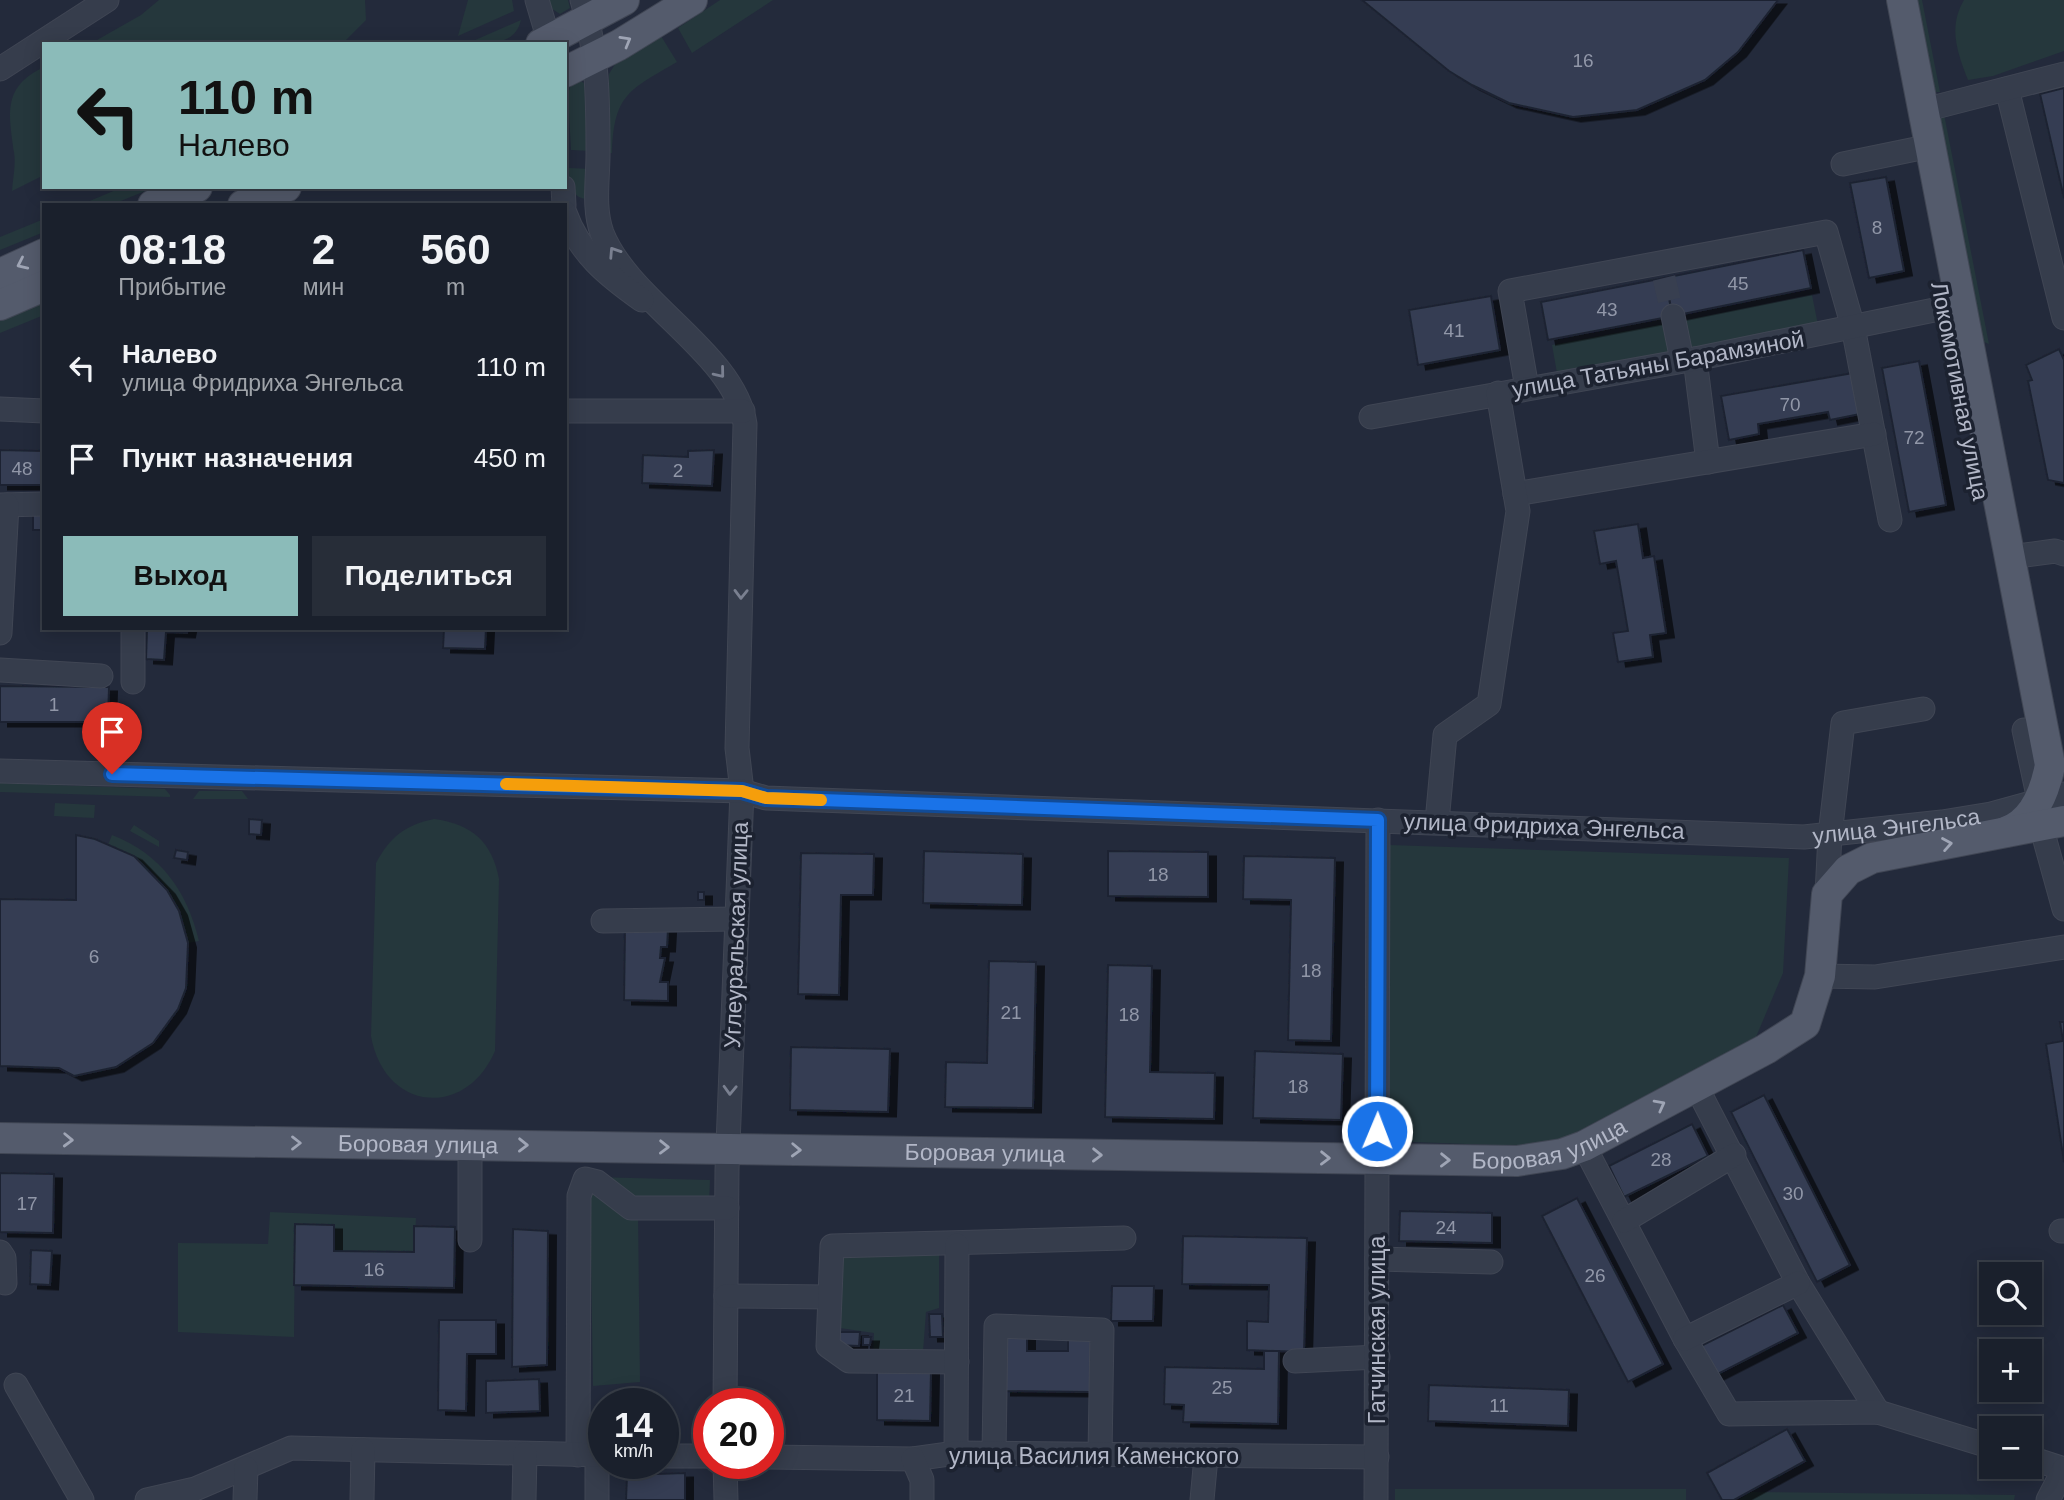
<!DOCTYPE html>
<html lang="ru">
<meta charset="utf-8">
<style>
body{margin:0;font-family:Helvetica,sans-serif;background:#272d38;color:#f1f3f6;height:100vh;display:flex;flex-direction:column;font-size:26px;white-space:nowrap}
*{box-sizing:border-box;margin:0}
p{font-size:23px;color:#9fa3a9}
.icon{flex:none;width:38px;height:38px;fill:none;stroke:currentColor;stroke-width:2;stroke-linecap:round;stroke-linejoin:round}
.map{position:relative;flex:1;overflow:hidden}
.panel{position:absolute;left:42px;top:203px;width:525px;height:427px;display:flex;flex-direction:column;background:#1a202c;border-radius:0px;box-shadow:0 4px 18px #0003,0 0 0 2px #383e48}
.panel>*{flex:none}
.top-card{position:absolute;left:42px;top:42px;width:525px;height:147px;border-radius:0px;box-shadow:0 4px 18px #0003,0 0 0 2px #383e48;background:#8bbbb9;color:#111;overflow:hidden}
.fabs{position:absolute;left:1979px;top:1262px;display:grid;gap:14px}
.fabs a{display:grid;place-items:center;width:63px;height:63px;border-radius:0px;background:#1a202c;box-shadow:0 4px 18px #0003,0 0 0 2px #383e48;font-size:35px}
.speed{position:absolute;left:588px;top:1388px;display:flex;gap:14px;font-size:35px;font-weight:700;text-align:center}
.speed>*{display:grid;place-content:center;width:91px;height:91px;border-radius:50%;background:#1a202c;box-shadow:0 4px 18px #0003,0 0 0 2px #383e48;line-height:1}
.speed small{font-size:18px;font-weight:400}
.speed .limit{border:10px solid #d22;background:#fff;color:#111}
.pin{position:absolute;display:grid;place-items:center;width:60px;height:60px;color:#fff;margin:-72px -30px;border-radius:50% 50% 50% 0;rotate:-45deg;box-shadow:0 0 7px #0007}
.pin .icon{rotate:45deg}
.me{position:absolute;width:77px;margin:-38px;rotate:1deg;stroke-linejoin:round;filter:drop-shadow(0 0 5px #0008)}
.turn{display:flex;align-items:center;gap:24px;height:147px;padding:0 21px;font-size:32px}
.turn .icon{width:91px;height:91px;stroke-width:2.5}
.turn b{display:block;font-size:49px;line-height:60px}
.eta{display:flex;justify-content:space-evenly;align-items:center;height:119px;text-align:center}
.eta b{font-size:42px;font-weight:800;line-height:49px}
.cta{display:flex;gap:14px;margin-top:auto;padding:14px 21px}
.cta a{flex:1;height:80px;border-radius:0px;background:#8bbbb9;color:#111;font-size:28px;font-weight:800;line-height:80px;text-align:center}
.cta a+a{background:#272d38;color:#f1f3f6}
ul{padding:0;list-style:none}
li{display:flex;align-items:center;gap:21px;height:91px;padding:0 21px}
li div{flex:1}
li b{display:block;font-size:26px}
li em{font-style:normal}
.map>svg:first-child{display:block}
</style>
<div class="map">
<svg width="2064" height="1500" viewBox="0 0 2064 1500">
<defs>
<filter id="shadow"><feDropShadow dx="8" dy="4.5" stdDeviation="0" flood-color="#0009"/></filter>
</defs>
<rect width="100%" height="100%" fill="#232a3b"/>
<g fill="#25373c">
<polygon points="159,0 365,0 366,20 342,44 90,44 141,15"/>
<polygon points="468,0 512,0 514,11 458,36"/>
<polygon points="546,0 568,0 570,8 560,14 549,7"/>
<polygon points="720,0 773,0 692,53 678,28"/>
<polygon points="1911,0 1922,0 1940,92 1934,92"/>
<path d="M1964,0H2064V51L1993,76L1968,80C1957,52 1948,27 1964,0Z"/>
<path d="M521,20C515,46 488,44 466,44Z"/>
<path d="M661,36L677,62C629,90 614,94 612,153H607L609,74L617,61Z"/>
<path d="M44,67V175L12,191C13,178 16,164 14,152C9,113 2,87 44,67Z"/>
<polygon points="578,80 586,84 591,151 571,150 568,95 570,87"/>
<polygon points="1943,109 1989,344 1982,341 1936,115"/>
<path d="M569,168L590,169L587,199C570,198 569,181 569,168Z"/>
<polygon points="123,187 155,187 111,205 80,205"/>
<polygon points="44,219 44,232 0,250 0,237"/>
<polygon points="1812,295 1818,325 1687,351 1681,321"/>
<polygon points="44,296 44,315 0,333 0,314"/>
<polygon points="1669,323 1674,352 1557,373 1552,345"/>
<polygon points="0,783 165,789 170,795 170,797 0,792"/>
<polygon points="199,791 242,791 248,799 193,799"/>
<polygon points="55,803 95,805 94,818 54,816"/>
<path d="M434,819C472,824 492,842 499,879L495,1051C465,1120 384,1111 371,1036L376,863C390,837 405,825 434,819Z"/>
<polygon points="134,825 159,841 159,847 130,831"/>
<path d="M112,835C161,854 187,891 199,941L188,943C179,898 152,861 108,845Z"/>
<polygon points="1389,845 1789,858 1783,973 1756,1037 1549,1147 1387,1141"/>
<polygon points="593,1177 710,1180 709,1203 638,1212 640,1382 593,1386 590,1196"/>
<polygon points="270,1212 416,1218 414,1252 334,1251 295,1224 294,1337 178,1332 178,1243 268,1244"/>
<polygon points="939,1251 939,1308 926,1312 923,1352 873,1354 874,1333 840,1328 840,1254"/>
<rect x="1395" y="1489" width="291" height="11"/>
<polygon points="1751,1492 2015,1495 2014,1500 1738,1500"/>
</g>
<g fill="#353e52" stroke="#1e2432" stroke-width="2" filter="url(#shadow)">
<polygon points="1362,0 1778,0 1738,52 1705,80 1637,110 1573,117 1509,103 1472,85 1449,71"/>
<polygon points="2064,88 2064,198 2040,94"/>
<polygon points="1886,177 1904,271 1869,278 1850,183"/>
<polygon points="1803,250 1811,288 1673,316 1664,278"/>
<polygon points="1664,278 1673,316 1548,340 1541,302"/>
<polygon points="1491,296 1500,350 1418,365 1409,310"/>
<polygon points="2059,349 2064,360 2064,483 2048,480 2028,381 2032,380 2026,365"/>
<polygon points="1919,361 1946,505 1909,512 1882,368"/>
<polygon points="1853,373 1860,414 1830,420 1828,412 1758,424 1759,434 1729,440 1721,396"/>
<polygon points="0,450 44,451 44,485 0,485"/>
<polygon points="714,450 712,486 642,483 643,455 688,457 688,451"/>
<rect x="33" y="515" width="11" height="15"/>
<polygon points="1638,524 1643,558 1654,556 1666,633 1650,635 1653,657 1618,662 1613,633 1628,631 1616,561 1600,564 1594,531"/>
<polygon points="154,628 188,628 187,633 166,632 164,660 146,659 147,630"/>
<polygon points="444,628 486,628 485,649 443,648"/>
<polygon points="0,686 109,687 108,722 0,722"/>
<polygon points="249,819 262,820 261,835 249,834"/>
<polygon points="76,835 95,839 134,856 167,890 179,911 188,943 186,988 178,1009 153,1043 116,1067 74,1076 59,1068 0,1066 0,899 76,900"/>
<polygon points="176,850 188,852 187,860 174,858"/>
<polygon points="924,851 1023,854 1022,905 923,903"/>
<polygon points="1108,851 1208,852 1208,897 1108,896"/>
<polygon points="801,853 874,854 873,895 841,895 839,995 798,994"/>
<polygon points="1244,856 1335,858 1331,1041 1288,1040 1291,900 1243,899"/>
<rect x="698" y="892" width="6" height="8"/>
<polygon points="625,928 668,929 667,947 661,947 660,958 665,958 660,982 668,982 668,1001 624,1000"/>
<polygon points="989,961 1036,962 1033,1108 945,1107 946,1062 987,1063"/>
<polygon points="1108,965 1152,966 1150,1072 1215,1073 1214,1119 1105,1117"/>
<polygon points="2060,1022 2064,1022 2064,1162 2046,1044 2063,1041"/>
<polygon points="791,1047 890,1049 888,1112 790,1110"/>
<polygon points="1255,1051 1343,1054 1341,1120 1253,1118"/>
<polygon points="1764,1095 1850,1265 1817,1282 1731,1112"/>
<polygon points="1692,1124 1708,1156 1624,1197 1609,1166"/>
<polygon points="0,1173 54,1174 53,1233 0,1232"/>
<polygon points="1577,1198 1663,1364 1628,1382 1542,1216"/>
<polygon points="1400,1211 1492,1213 1492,1243 1399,1241"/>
<polygon points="295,1224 334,1225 334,1251 414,1252 414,1226 455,1227 454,1288 294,1285"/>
<polygon points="513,1229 548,1231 547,1365 512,1367"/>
<polygon points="1183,1236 1307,1238 1304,1352 1247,1350 1247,1321 1268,1322 1269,1285 1182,1284"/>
<polygon points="31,1250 52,1251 50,1285 30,1284"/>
<polygon points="1112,1286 1154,1286 1153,1321 1111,1321"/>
<polygon points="1783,1305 1798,1333 1710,1378 1695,1349"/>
<polygon points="929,1314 942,1314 943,1337 930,1337"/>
<polygon points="439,1320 496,1320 496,1354 467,1354 466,1411 438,1410"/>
<polygon points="837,1332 860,1332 859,1346 837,1345"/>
<polygon points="1004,1334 1027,1334 1027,1351 1068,1351 1068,1335 1091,1336 1090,1392 1003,1391"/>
<polygon points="863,1337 871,1337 870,1345 863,1345"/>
<polygon points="1264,1351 1279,1351 1278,1424 1183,1422 1184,1405 1164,1404 1165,1367 1264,1369"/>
<polygon points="877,1370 931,1370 930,1421 877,1420"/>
<polygon points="539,1379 540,1411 486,1413 486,1381"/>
<polygon points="1429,1385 1569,1390 1568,1426 1428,1421"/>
<polygon points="702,1409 709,1409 709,1417 703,1418"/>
<polygon points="1787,1429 1805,1461 1734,1500 1722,1500 1707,1473"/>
<polygon points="685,1473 685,1500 626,1500 627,1475"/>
</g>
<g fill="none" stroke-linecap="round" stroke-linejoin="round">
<polyline stroke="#383f50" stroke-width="23" stroke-dasharray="23 11" stroke-linecap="butt" points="1664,278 1673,316"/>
<g stroke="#404654" stroke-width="25">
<g id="minor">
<polyline points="537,0 550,44"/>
<path d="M582,0C598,51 598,101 598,154C598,180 593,208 602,233C629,302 735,353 745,424L737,748L742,791L727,1170L725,1404"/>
<polyline points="0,69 107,0"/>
<polyline points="2007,89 2064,318"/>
<polyline points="1924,110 2064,74"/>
<polyline points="1843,164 1916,149"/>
<polyline points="563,187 564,205"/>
<path d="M565,213C579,253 608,276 642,300"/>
<polyline points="1673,316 1682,360"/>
<polyline points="1695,359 1708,462"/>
<polyline points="1527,388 1510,291 1826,232 1853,327 1890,520"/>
<polyline points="0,409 44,411"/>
<polyline points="565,411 743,411"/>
<polyline points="1371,417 1695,359 1944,308"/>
<polyline points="1515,494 1874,434"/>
<polyline points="0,505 44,504"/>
<polyline points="2010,557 2055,551 2064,554"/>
<polyline points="0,633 7,505"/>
<polyline points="0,670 101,676"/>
<polyline points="133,682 133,628"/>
<polyline points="2024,730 2039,800 2041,826 2064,909"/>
<path id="s1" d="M0,771L742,791L766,798L1804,837L1942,822L1991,814L2064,794"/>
<polyline points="1437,822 1445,735 1489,704 1518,511 1498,393"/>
<polyline points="1827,894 1830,835 1843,723 1923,709"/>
<polyline points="603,921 735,919"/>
<polyline points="1820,976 1875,977 2064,947"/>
<polyline points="1696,1086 1798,1283 1878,1412"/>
<polyline points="1584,1146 1685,1339 1729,1414 1878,1412 1992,1447"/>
<polyline points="1624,1221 1734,1155"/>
<polyline points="2061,1231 2064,1231"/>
<polyline points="470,1240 470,1145"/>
<polyline points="0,1252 4,1258 5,1283"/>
<polyline points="1377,1259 1491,1262"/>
<polyline points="726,1296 829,1297"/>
<polyline points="1685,1339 1798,1283"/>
<polyline points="1295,1361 1378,1357"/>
<polyline points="957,1362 849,1361 828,1346 832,1246 1124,1238"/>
<polyline points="16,1385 82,1500"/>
<polyline points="956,1453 957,1245"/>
<polyline points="994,1453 996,1326 1102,1330 1100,1455"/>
<polyline points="578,1455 579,1196 585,1179 597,1182 631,1208 727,1208"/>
<polyline points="597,1455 597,1500"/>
<polyline points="663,1456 709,1456"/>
<polyline points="768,1457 913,1459 956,1453 1377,1457"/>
<polyline points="2030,1458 2064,1469"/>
<polyline points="913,1459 922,1480 922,1500"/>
<polyline points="725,1463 726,1500"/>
<polyline points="147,1500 195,1489 291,1448 604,1455"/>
<polyline points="245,1500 246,1468"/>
<polyline points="362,1500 363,1450"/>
<polyline points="524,1500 525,1454"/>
<polyline points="1202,1500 1206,1457"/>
<polyline points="1376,1500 1378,820"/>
<polyline points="2048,1500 2064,1469"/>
</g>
</g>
<g stroke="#404654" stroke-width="32">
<g id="major">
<path d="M1902,0L2050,765C2045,791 2033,823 2005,832"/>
<polyline points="541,44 624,0"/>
<polyline points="565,72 619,45 692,0"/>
<polyline points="153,205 197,187"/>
<polyline points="243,205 286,187"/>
<polyline points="0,274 44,254"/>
<polyline points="0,305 44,286"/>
<path id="s2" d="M0,1138L1517,1161L1562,1154L1584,1146L1766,1049L1805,1024L1820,976L1827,894L1848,870L1872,858L2064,821"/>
</g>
</g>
<use href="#minor" stroke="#363d4c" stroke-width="23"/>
<use href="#major" stroke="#545b6c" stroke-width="30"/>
</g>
<defs><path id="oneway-chevron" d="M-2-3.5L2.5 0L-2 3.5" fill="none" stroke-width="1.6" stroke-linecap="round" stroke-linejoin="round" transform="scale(1.75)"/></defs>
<g stroke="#9fa5b5">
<use href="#oneway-chevron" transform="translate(626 41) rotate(-30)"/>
<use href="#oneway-chevron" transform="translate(22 264) rotate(155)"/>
<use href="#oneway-chevron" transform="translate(1947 844) rotate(-10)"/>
<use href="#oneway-chevron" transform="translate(1660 1105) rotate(-28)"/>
<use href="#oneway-chevron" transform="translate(68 1140) rotate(2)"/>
<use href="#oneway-chevron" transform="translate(296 1143)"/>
<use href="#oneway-chevron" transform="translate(523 1145) rotate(1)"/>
<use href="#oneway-chevron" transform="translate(664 1147) rotate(1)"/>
<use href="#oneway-chevron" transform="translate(796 1150) rotate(2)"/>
<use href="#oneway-chevron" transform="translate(1097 1155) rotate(1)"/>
<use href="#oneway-chevron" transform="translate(1325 1158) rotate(1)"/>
<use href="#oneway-chevron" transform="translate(1445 1160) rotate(1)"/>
</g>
<g stroke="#7a8090">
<use href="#oneway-chevron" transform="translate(614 252) rotate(-123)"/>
<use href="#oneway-chevron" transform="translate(720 373) rotate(51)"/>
<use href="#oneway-chevron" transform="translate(741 594) rotate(91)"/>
<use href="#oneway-chevron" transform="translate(730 1090) rotate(92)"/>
</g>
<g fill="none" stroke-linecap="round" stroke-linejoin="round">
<g stroke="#114b97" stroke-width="18">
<polyline id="route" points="112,774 742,791 766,798 1378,820 1377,1131"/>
</g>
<use href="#route" stroke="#1a73e8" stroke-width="12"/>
<polyline stroke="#f59e0b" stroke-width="12" points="506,784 742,791 766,798 821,800"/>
</g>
<g text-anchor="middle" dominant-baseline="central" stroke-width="7" stroke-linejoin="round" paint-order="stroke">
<g font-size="19" fill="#9197a8">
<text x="1583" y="60">16</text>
<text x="1877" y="227">8</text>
<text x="1738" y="283">45</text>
<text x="1607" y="309">43</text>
<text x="1454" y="330">41</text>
<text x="1790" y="404">70</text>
<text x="1914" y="437">72</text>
<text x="22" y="468">48</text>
<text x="678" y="470">2</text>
<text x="54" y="704">1</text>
<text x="1158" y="874">18</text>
<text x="94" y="956">6</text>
<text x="1311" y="970">18</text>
<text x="1011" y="1012">21</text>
<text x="1129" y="1014">18</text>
<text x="1298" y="1086">18</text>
<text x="1661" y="1159">28</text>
<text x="1793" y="1193">30</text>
<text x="27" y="1203">17</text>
<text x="1446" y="1227">24</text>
<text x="374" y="1269">16</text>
<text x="1595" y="1275">26</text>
<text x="1222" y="1387">25</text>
<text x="904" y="1395">21</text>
<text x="1499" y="1405">11</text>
</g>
<g font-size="23" fill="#b2b7c7" stroke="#1c2230">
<text transform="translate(1658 364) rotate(-10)">улица Татьяны Барамзиной</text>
<text transform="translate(1960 391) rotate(79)">Локомотивная улица</text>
<text transform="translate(1544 826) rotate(2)">улица Фридриха Энгельса</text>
<text stroke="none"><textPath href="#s1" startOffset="1899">улица Энгельса</textPath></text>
<text transform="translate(736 935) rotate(-88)">Углеуральская улица</text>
<text stroke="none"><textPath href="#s2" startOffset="1552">Боровая улица</textPath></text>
<text stroke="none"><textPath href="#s2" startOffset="418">Боровая улица</textPath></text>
<text stroke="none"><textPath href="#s2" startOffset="985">Боровая улица</textPath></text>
<text transform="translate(1377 1330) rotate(-90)">Гатчинская улица</text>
<text x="1094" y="1456">улица Василия Каменского</text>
</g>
</g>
</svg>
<div class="fabs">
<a><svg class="icon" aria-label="search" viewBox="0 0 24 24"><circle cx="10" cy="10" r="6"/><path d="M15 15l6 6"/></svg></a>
<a>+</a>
<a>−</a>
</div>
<div class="speed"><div>14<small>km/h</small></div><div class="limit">20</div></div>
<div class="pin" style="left:112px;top:774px;background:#d93025"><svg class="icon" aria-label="arrive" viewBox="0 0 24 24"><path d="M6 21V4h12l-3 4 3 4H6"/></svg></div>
<svg class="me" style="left:1377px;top:1131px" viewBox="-20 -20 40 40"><circle r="17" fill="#1a73e8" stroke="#fff" stroke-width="3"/><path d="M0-11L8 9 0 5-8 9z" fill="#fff"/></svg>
<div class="top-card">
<div class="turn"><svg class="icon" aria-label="left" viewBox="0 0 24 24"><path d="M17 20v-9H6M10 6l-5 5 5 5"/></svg><div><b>110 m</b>Налево</div></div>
</div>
<section class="panel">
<div class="eta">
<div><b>08:18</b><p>Прибытие</p></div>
<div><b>2</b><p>мин</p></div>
<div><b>560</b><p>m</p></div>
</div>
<ul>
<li><svg class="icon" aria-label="left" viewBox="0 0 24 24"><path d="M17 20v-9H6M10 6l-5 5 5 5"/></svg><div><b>Налево</b><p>улица Фридриха Энгельса</p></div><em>110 m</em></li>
<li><svg class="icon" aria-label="arrive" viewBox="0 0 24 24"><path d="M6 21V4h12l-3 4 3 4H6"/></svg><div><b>Пункт назначения</b></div><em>450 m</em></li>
</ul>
<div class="cta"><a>Выход</a><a>Поделиться</a></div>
</section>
</div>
